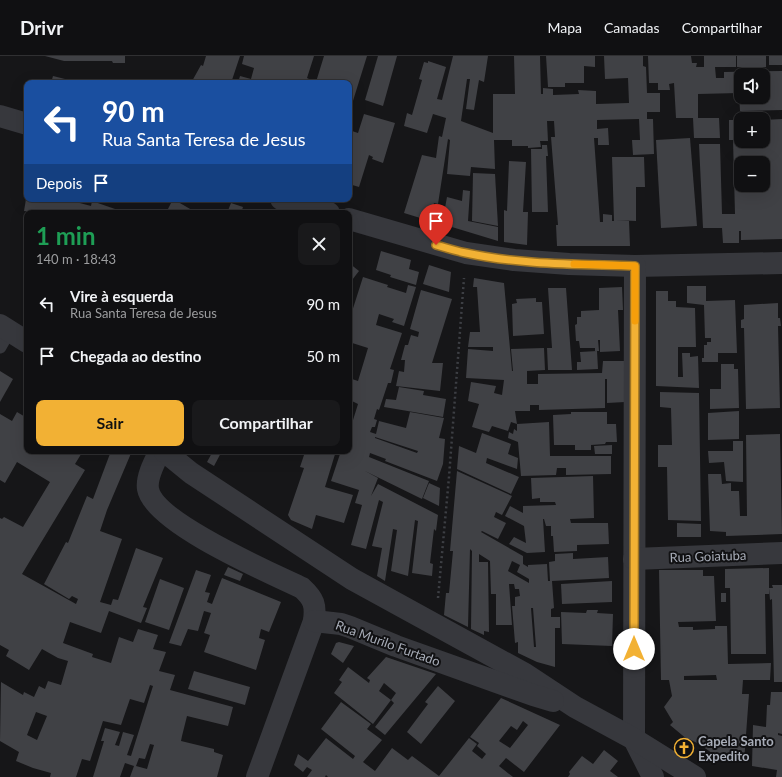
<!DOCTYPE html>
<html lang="pt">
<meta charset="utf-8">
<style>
body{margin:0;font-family:Lato,sans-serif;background:#19191b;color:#f1f3f6;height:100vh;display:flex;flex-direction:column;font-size:15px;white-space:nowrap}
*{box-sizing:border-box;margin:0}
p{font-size:13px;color:#9c9d9f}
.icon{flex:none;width:22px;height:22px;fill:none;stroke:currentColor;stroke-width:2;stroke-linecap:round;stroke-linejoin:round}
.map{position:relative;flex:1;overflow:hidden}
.details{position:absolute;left:24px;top:154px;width:328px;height:244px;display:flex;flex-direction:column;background:#101012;border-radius:8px;box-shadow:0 4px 16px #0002,0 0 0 1px #303032}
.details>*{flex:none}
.top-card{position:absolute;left:24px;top:24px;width:328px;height:122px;border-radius:8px;box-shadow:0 4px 16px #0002,0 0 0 1px #303032;background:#1a4fa0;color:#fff;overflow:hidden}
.buttons{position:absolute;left:734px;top:12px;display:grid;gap:8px}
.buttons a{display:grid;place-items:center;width:36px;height:36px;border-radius:8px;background:#101012;box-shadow:0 4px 16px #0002,0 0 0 1px #303032;font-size:20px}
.pin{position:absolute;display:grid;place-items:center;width:34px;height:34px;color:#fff;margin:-41px -17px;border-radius:50% 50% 50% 0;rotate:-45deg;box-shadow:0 0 4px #0007}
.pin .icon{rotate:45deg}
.me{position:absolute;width:44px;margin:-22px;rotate:0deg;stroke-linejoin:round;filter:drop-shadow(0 0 3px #0008)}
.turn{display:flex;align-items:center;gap:14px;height:84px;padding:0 12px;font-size:18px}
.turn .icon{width:52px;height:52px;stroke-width:2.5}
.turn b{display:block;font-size:28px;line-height:34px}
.then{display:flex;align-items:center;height:38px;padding:0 12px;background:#0003;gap:8px;font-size:15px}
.round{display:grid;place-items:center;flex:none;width:42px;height:42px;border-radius:8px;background:#19191b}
.headline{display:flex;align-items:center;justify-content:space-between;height:68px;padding:0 12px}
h1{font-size:24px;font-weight:700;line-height:30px;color:#1e9e55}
.cta{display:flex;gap:8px;margin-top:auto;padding:8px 12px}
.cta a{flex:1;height:46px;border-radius:8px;background:#f2b134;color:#111;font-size:16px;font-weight:700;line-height:46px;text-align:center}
.cta a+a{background:#19191b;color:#f1f3f6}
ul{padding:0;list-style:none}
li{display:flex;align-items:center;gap:12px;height:52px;padding:0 12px}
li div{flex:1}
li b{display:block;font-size:15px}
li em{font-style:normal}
header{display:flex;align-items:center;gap:24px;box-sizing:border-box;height:56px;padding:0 20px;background:#101012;border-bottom:1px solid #303032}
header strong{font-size:19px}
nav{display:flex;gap:22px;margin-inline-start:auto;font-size:14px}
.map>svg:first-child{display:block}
</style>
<header>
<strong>Drivr</strong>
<nav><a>Mapa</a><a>Camadas</a><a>Compartilhar</a></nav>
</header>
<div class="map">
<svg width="782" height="721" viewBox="0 0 782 721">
<rect width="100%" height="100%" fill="#161618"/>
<g fill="#404145" fill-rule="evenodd">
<polygon points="45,0 125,0 125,7 113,7 112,5 64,5"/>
<polygon points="206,0 240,0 231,27 191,27 201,9 203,10"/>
<polygon points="244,0 314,0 307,22 311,24 310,27 238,27 240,20 251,23 254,12 242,8"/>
<polygon points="324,0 367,0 352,48 349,47 349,27 322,27 316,26"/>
<polygon points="378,0 397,0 383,50 365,44"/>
<polygon points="453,0 488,0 484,26 479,24 474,54 466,53 470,23 467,23 461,65 493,77 493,38 515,38 514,0 540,0 541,38 543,38 543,32 553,33 553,39 579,38 578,34 596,35 596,48 629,47 628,22 605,23 604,0 643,0 643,10 646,11 647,37 660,37 660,56 647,56 647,63 653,63 654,98 633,99 632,84 640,84 639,63 597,64 597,73 608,72 609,89 598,89 598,82 594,82 600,166 603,166 603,158 612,159 612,165 614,165 612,101 644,101 645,131 636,131 636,165 616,164 629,165 630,190 557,190 556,169 558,169 551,81 555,81 554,65 547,65 548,85 540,85 541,91 528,92 528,90 512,90 512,84 494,84 495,113 471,111 470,120 447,118 450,84 448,83 438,148 434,147 430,165 404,157 422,99 436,102 439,80 442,81 446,62 433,58 427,77 404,70 407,57 412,59 422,24 419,23 424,6 428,7 428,5 446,11 437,43 442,44"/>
<polygon points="546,0 595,0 595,11 584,10 584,27 565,27 565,31 548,31"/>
<path d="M648,0H691L692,7H697L696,11H704V0H736V11H715L716,22H724V16L782,15V54L740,55L739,37L698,38V62H719L720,82H694L693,62H676L674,27L669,28L670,34H658V27H649ZM741,19H763V41H741Z"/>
<rect x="737" y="0" width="29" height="11"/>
<rect x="769" y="0" width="13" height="9"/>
<polygon points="53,20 77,26 77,27 51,27"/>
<polygon points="364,58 395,67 383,107 372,103 373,101 369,99 359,131 349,128 349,74 358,77"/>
<path d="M782,63V183L741,184V175H739V187H723L722,172H703L699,88H720L722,158H735L733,84H729V64H741V85H763V64ZM741,107H763V129H741Z"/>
<polygon points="690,82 697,170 661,172 656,84"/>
<polygon points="542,89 547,89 548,100 546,100 548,156 532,156 531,93 542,93"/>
<polygon points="509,105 526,106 523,156 528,156 527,189 504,186 504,154 507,155"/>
<polygon points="473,117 495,118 498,170 472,165"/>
<polygon points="463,134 470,135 468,165 498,171 498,185 442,168 447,141 462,145"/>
<polygon points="26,143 77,143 76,146 91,150 92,145 115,153 113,157 38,157 39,156 24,155"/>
<polygon points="173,143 197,157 166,157"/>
<polygon points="231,147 243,151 241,157 227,157"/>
<polygon points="381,195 411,204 409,213 419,216 416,229 390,221 391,219 376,214"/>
<polygon points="349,207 359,215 349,228"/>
<polygon points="429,209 451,216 449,236 423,228"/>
<path d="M363,221L388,229L387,231L406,237L408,229L416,231L404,270L392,266L394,263L379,258L376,269L402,277L390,313L394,314L391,327H388L379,354L377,353L374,363L377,364L375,371H372L370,376L376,378L379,365L406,372L410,356L444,362L439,382L445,383L443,408L437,425L385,405L386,403L370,397L369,401L429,425L422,443L365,415L378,422L371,440L378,428L438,459L436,475L434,473L430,507L433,508L432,520L412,517L418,465L415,464L408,520L391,515L397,474L393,473L385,525L377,520L382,492L372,490L383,446L379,444L366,493L351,489L362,449L355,447L359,434L331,425L341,395H349V377L358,348L352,345L349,353V322L358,325L368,292L349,286V265ZM375,381L418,395L417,397L375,382Z"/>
<polygon points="474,222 504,227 512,315 513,315 511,293 544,292 545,314 527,315 527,328 538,328 538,318 602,317 603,305 626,305 625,346 607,347 607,323 605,323 605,352 539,354 539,349 530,349 530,355 515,355 517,368 549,366 550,400 611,400 611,418 566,419 566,412 557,412 556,419 521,420 518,386 508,382 509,376 513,378 514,373 517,375 517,368 511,366 508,375 492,370 489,376 472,371 479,348 468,345 471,326 496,330 494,337 502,339 504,324 466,322 468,293 493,295 493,291 468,291 470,276 480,276 477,231 473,231"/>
<polygon points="687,230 706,230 706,245 735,244 737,297 718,297 718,306 702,306 702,302 704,302 704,289 707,289 707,286 711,286 711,282 705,282 704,249 687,247"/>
<polygon points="622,231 623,254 618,254 620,295 600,296 600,284 598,284 599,295 595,295 595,292 580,292 579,285 576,285 575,269 577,268 577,261 581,261 581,255 599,254 599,232"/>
<polygon points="548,232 566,232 572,314 548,314 547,292 552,292"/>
<polygon points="421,234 452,243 432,307 443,307 440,335 396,330 399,315 404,316 405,304 401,304 405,289 408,289 411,279 418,281 419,276 410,273"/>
<polygon points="656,235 668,235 668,245 676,245 676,251 695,252 696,291 678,291 678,321 683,321 682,297 690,297 690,301 698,300 699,332 656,330"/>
<polygon points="536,242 536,246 542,246 544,278 513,280 512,248 517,247 516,243"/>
<polygon points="778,247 778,262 780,262 781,270 778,270 780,352 746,353 744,272 741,272 741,264 744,263 744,249"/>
<polygon points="597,295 598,313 577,314 577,306 581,306 580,296"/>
<polygon points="721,308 734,308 734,313 738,313 739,352 710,353 710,333 721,333"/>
<polygon points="0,315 13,323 0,346"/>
<polygon points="399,331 424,335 423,339 446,343 443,361 384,351 386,343 396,344"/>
<polygon points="660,336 699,337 701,465 668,464 667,411 658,411 658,389 672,389 671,352 660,351"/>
<polygon points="739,355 739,383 708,384 708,357"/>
<path d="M17,356L27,362V395H83L75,408L85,414L22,518L76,548L78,543L72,540L69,543L44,528L66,486L68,487L87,440L93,443L111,395H132L107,454L100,475L122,483L100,546L111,549L113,543L118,544L136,492L163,502L143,551L147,552L141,567L109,555L101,577L70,566L63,587L93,598L92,601L111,607L119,581L133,586L138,573L158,579L153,593L166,596L159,615L175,619L170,634L233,651L228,670L187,660L182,680L181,685L214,693V696L223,699L217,721H130L134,710L125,707L120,721H93L104,685H101L105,672L120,676L115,689L119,690L123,676L134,679L127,699L131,700L153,630L150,629L144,647L130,643L121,669L103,665L90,705L82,703L76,721H50L51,717L33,712L16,705L19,696L0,685L1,626L23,639L24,636L34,641L39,630L45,633L48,625L61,629L68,605L58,602L42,593L29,614L6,600L9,594L0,589V462L2,463L4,461L23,471L50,426L17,406L5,427L0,424V358L12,365ZM36,656L47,660L37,684L27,679ZM150,688L154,689L147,713L136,710L139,702L145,703Z"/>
<polygon points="571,356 607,356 607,368 616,368 617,386 606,386 605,388 591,389 591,394 575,394 575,389 554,389 553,359 571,358"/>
<polygon points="482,377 511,388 508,398 518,402 517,413 487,402 486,407 519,421 511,438 457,413 459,390 476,397"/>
<polygon points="780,378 782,478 726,480 726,476 710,475 708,418 721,418 722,428 731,427 731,435 739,435 740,460 747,460 746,379"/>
<polygon points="733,385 743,385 743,426 726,425 724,406 709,407 708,395 733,395"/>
<polygon points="612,389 612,398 595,398 594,390"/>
<polygon points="213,395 222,395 214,410 207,406"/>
<polygon points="310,395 336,395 325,431 353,439 344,467 316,459 312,473 291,464 288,459 304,412 300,411 305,396 309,397"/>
<path d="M457,415L512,440L502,459L496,456L494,461L506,467L498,483L482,475L481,476L523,500V508L528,511V509L547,508L548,525H550L549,506L555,505V498L573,497V503L608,501L609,522L552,525L554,552L551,553V561H560V572H555V611L537,606L518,597V586L515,587L512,550H515V541L520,540L519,533H515L514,528H509L512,569H496V538H491L490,505L479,498V506H488L489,576L484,575V579L471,573L472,495L470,493L468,571L444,559L446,537H449L453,495H450ZM512,505L520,509L517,516L529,523V527L508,515ZM531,552H533L536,591H534Z"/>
<polygon points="593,420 594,462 570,463 571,467 608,467 609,488 577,489 577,495 554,496 553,480 551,480 551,470 546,470 544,463 543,463 545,496 527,497 509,488 514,481 526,487 524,470 505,460 510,450 523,457 523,450 556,449 555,446 540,446 540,442 532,443 531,422"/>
<polygon points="429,427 440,432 439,450 423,442"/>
<polygon points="677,467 701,468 701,481 677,481"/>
<polygon points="228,511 243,518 240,525 224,519"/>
<polygon points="769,512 769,538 765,538 766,598 731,598 730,532 725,532 725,513"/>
<polygon points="196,514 211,519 205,536 210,537 207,546 212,548 222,522 281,546 269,576 261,573 259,582 265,584 256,614 204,596 210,579 204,577 211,557 204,555 198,575 188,573 181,590 169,587"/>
<path d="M659,514H703V520H714L716,565L678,566L679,571H693V574L715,573V570H727L728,608L771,607L770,624H743L742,638H749L744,706L727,704L712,699V697L699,688L689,683L688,684L670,669L673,666L664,651L672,640L669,624H661ZM716,619L717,624H684V620Z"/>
<polygon points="160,523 184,532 169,574 145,566"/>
<polygon points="612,525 612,546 562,548 561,528"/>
<polygon points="772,529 782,529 782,626 774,626 772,543 770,544 769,532 773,532"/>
<rect x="721" y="537" width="5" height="9"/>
<polygon points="587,554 598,554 597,557 613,558 612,590 562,588 561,556 586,557"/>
<polygon points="339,586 354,590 343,607 331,598 336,587"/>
<path d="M386,601L436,618L385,679L375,671L394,647L391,644L373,668L334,637L342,626L339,624L348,611L369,627L370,624L367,622ZM384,627L396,637L391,644L379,635Z"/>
<polygon points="194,615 250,631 245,649 188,633"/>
<polygon points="438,630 455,645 421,688 407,676 428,648 425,646"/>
<polygon points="771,636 782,636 782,678 778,677 778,679 782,680 782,721 776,721 777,714 752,710 753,669 766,671 767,649 770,649"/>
<path d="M501,642L560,669L524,716L506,702L499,710L513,721H328L326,719L325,721H307L312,714L307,711L303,716L294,709L298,698L308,705L326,682L353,703L355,700L321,673L341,646L371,668L367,673L382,684L363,706L375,715L392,692L408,704L412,700L439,720L469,682L477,688L472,695L482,703L486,698L477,690L479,687L470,681ZM523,665L528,669L510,692L499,685L511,670L517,674Z"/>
<polygon points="604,694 618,705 610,715 618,721 568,721 570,718 569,716 582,700 593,708"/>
</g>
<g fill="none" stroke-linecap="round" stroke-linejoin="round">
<polyline stroke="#3d3f44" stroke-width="2.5" stroke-dasharray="2 3" stroke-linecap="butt" points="438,542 449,421 464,222"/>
<polyline stroke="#37383d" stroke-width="13" points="0,291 9,275"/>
<g stroke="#37383d" stroke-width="22">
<polyline points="0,60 27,68"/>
<polyline points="281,143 329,157"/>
<polyline points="349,163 466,197 514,204 569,208 635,210 782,207"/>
<polyline points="635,210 634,683 653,721"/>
<polyline points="0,269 27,286"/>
<path d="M160,395C155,405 146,421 148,433C154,467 271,517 302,532C314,543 316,549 314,565L257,721"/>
<polyline points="164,395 191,417 352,523 525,618 575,651 634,683 695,721"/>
<polyline points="634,503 782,497"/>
<polyline points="314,565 341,568 350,571 396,590 533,639 553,645"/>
</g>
</g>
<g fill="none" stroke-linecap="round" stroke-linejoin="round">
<g stroke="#9d7322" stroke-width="10">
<path id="route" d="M436,189C446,192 456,195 466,197C521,209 579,208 635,210L634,593"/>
</g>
<use href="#route" stroke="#f2b134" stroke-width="7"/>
<polyline stroke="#f59e0b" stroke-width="7" points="574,208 635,210 635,265"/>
</g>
<defs>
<g id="church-ring" transform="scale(1)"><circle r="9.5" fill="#111113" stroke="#f2b134" stroke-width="1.5"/><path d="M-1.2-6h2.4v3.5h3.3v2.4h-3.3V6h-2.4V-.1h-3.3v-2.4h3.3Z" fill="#f2b134"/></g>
</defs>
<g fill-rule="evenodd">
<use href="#church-ring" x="684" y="692"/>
</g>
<g text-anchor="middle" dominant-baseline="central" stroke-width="4" stroke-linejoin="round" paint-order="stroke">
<g font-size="13" fill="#a8adb8" stroke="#111113">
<text transform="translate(708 500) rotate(-2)">Rua Goiatuba</text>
<text transform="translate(388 587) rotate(20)">Rua Murilo Furtado</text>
</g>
<g font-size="13" font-weight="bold" fill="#a8adb8" stroke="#111113" text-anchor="start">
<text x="698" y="685">Capela Santo<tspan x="698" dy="15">Expedito</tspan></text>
</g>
</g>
</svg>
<div class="buttons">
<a><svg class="icon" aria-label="sound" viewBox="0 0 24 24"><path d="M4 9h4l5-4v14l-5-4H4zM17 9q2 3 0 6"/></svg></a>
<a>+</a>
<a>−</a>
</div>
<div class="pin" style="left:436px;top:189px;background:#d93025"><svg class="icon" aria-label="arrive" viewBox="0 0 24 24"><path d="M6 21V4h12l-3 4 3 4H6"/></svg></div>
<svg class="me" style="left:634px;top:593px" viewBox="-20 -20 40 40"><circle r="19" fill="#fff"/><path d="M0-13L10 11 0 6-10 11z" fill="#f2b134"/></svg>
<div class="top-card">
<div class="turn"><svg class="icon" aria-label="left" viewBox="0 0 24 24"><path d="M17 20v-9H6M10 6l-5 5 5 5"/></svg><div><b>90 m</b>Rua Santa Teresa de Jesus</div></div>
<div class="then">Depois<svg class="icon" aria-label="arrive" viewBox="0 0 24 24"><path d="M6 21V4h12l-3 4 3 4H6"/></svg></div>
</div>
<section class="details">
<div class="headline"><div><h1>1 min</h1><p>140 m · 18:43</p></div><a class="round"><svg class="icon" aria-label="close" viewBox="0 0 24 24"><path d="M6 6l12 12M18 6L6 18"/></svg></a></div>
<ul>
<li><svg class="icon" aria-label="left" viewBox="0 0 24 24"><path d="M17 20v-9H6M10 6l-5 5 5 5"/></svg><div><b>Vire à esquerda</b><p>Rua Santa Teresa de Jesus</p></div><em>90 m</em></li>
<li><svg class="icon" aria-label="arrive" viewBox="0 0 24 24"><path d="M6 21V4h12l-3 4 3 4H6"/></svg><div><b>Chegada ao destino</b></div><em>50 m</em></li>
</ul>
<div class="cta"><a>Sair</a><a>Compartilhar</a></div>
</section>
</div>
